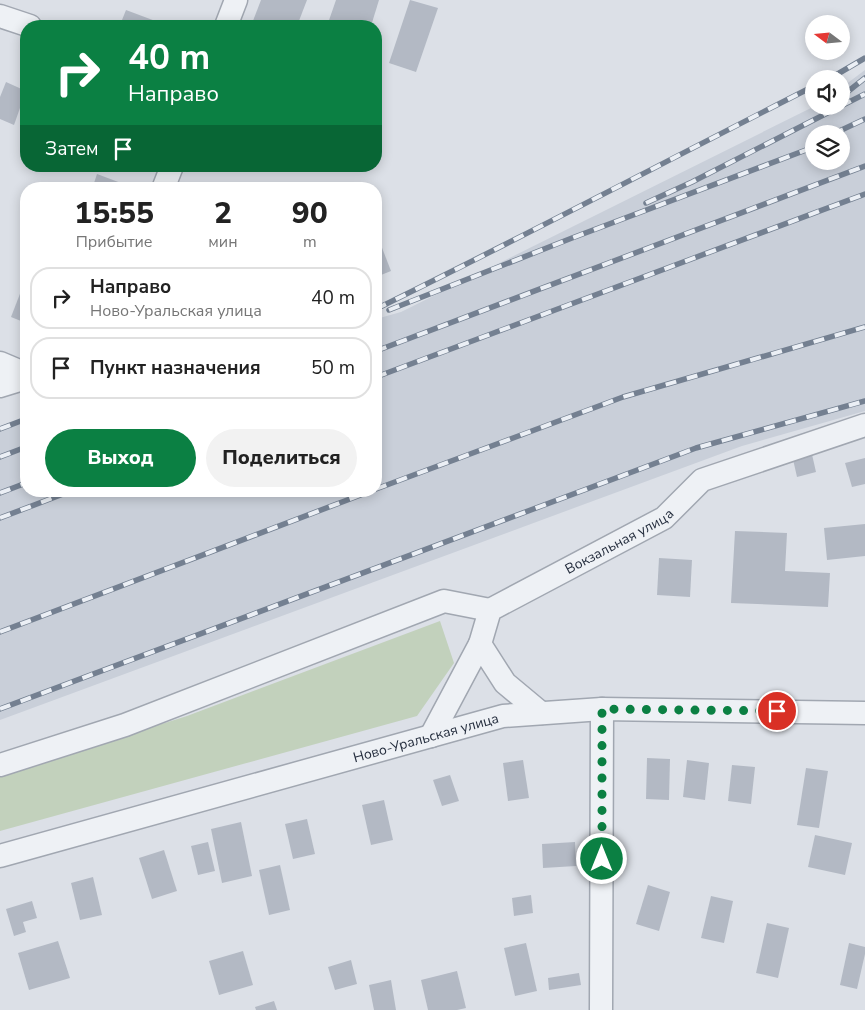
<!DOCTYPE html>
<html lang="ru">
<meta charset="utf-8">
<style>
body{margin:0;font-family:"Nunito Sans",sans-serif;background:#f2f2f2;color:#222;height:100vh;display:flex;flex-direction:column;font-size:19px;white-space:nowrap}
*{box-sizing:border-box;margin:0}
p{font-size:16px;color:#767676}
.icon{flex:none;width:28px;height:28px;fill:none;stroke:currentColor;stroke-width:2;stroke-linecap:round;stroke-linejoin:round}
.map{position:relative;flex:1;overflow:hidden}
.details{position:absolute;left:20px;top:182px;width:362px;height:315px;display:flex;flex-direction:column;background:#fff;border-radius:20px;box-shadow:0 2px 12px #0003}
.details>*{flex:none}
.hud{position:absolute;left:20px;top:20px;width:362px;height:152px;border-radius:20px;box-shadow:0 2px 12px #0003;background:#0b8043;color:#fff;overflow:hidden}
.needle{width:32px;rotate:286deg}
.fabs{position:absolute;left:805px;top:15px;display:grid;gap:10px}
.fabs a{display:grid;place-items:center;width:45px;height:45px;border-radius:50%;background:#fff;box-shadow:0 2px 12px #0003;font-size:25px}
.pin{position:absolute;display:grid;place-items:center;width:42px;height:42px;color:#fff;margin:-21px;border:2px solid #fff;border-radius:50%;box-shadow:0 1px 5px #0007}
.me{position:absolute;width:55px;margin:-28px;rotate:0deg;stroke-linejoin:round;filter:drop-shadow(0 0 4px #0008)}
.turn{display:flex;align-items:center;gap:18px;height:105px;padding:0 25px;font-size:22px}
.turn .icon{width:65px;height:65px;stroke-width:2.5}
.turn b{display:block;font-size:35px;line-height:42px}
.then{display:flex;align-items:center;height:48px;padding:0 25px;background:#0003;gap:10px;font-size:19px}
.eta{display:flex;justify-content:space-evenly;align-items:center;height:85px;text-align:center}
.eta b{font-size:30px;font-weight:800;line-height:35px}
.primary-button{display:flex;gap:10px;margin-top:auto;padding:10px 25px}
.primary-button a{flex:1;height:58px;border-radius:30px;background:#0b8043;color:#fff;font-size:20px;font-weight:800;line-height:58px;text-align:center}
.primary-button a+a{background:#f2f2f2;color:#222}
ul{padding:0;list-style:none}
li{display:flex;align-items:center;gap:15px;height:62px;margin:0 10px 8px;padding:0 15px;border:2px solid #e0e0e0;border-radius:20px}
li div{flex:1}
li b{display:block;font-size:19px}
li em{font-style:normal}
.map>svg:first-child{display:block}
</style>
<div class="map">
<svg width="865" height="1010" viewBox="0 0 865 1010">
<rect width="100%" height="100%" fill="#dce0e7"/>
<path fill="#c9cfd9" fill-rule="evenodd" d="M865,70V411L742,446L0,720V428L26,420V491H376V319L401,312L815,106H841V88ZM814,134H841V161H814Z"/>
<polygon fill="#c2d1bc" points="440,621 454,663 417,716 0,831 0,775 187,716"/>
<g fill="#b3b9c4">
<polygon points="261,0 307,0 297,26 251,26"/>
<polygon points="336,0 379,0 371,26 327,26"/>
<polygon points="410,0 438,8 416,72 389,63"/>
<polygon points="126,10 158,22 156,26 120,25"/>
<polygon points="6,82 26,91 14,125 0,119 0,97"/>
<polygon points="97,174 137,189 92,189"/>
<polygon points="379,240 391,271 376,277 376,241"/>
<polygon points="23,286 26,288 26,323 11,317"/>
<polygon points="811,450 816,472 797,477 792,455"/>
<polygon points="865,458 865,484 852,487 845,463"/>
<polygon points="865,524 865,556 827,560 824,528"/>
<polygon points="735,531 787,533 785,571 830,573 828,607 731,603"/>
<polygon points="659,558 692,560 690,597 657,595"/>
<polygon points="647,758 670,759 669,800 646,799"/>
<polygon points="523,760 529,798 508,801 503,763"/>
<polygon points="687,760 709,763 705,800 683,797"/>
<polygon points="732,765 755,767 751,804 728,801"/>
<polygon points="806,768 828,771 819,828 797,825"/>
<polygon points="450,775 459,801 442,806 433,780"/>
<polygon points="384,800 393,840 371,845 362,805"/>
<polygon points="307,819 315,854 293,859 285,824"/>
<polygon points="241,822 252,876 222,883 211,829"/>
<polygon points="815,835 852,843 845,875 808,867"/>
<polygon points="208,842 215,871 198,875 191,846"/>
<polygon points="575,842 576,866 543,868 542,844"/>
<polygon points="164,850 177,891 152,899 139,858"/>
<polygon points="280,865 290,910 269,915 259,870"/>
<polygon points="93,877 102,915 80,920 71,883"/>
<polygon points="648,885 670,892 659,931 636,924"/>
<polygon points="531,895 533,913 514,916 512,898"/>
<polygon points="711,896 733,901 724,943 701,938"/>
<polygon points="32,901 37,918 23,922 26,932 14,936 6,909"/>
<polygon points="767,923 789,928 778,978 756,973"/>
<polygon points="58,941 70,978 29,990 18,953"/>
<polygon points="526,943 537,991 515,996 504,948"/>
<polygon points="849,943 865,947 865,954 857,989 840,985"/>
<polygon points="243,951 253,985 219,995 209,961"/>
<polygon points="351,960 357,984 335,990 328,967"/>
<polygon points="457,971 466,1008 457,1010 428,1010 421,980"/>
<polygon points="579,973 581,985 549,990 548,978"/>
<polygon points="391,980 396,1010 374,1010 369,985"/>
<polygon points="274,1001 277,1010 256,1010 255,1007"/>
</g>
<g fill="none" stroke-linecap="round" stroke-linejoin="round">
<g stroke="#a1a7b1" stroke-width="25">
<g id="street">
<polyline points="0,16 30,26"/>
<polyline points="226,26 236,0"/>
<polyline points="163,189 172,166"/>
<polyline points="0,363 26,374"/>
<polyline points="0,386 26,378"/>
<path id="s1" d="M541,713L505,683L480,644L490,610L664,518L702,480L865,425"/>
<polyline points="431,736 480,644"/>
<polyline points="0,765 125,725 444,601 490,610"/>
<path id="s2" d="M0,856L503,716L602,709L865,713"/>
<polyline points="601,1010 602,709"/>
</g>
</g>
<use href="#street" stroke="#eef1f5" stroke-width="22"/>
<g stroke="#748091" stroke-width="5.5">
<g id="rail">
<polyline points="829,79 865,58"/>
<polyline points="841,97 865,78"/>
<polyline points="841,106 865,94"/>
<polyline points="833,134 865,119"/>
<polyline points="646,203 692,182 841,106"/>
<path d="M376,309C523,237 668,160 814,86"/>
<polyline points="389,310 572,238 814,147"/>
<polyline points="376,351 865,166"/>
<polyline points="376,377 865,194"/>
<polyline points="0,429 26,419"/>
<polyline points="0,457 26,447"/>
<polyline points="376,489 623,397 865,327"/>
<polyline points="0,493 26,483"/>
<polyline points="0,518 71,491"/>
<polyline points="0,632 371,491"/>
<polyline points="0,709 696,448 865,401"/>
</g>
</g>
<use href="#rail" stroke="#ebeff5" stroke-width="4" stroke-dasharray="11" stroke-linecap="butt"/>
</g>
<g fill="none" stroke-linecap="round" stroke-linejoin="round">
<polyline stroke="#0b8043" stroke-width="9" stroke-dasharray="0 16.2" points="602,859 602,709 777,711"/>
</g>
<g text-anchor="middle" dominant-baseline="central" stroke-width="4" stroke-linejoin="round" paint-order="stroke">
<g font-size="14" fill="#252e3e" stroke="#ebeff5">
<text stroke="none"><textPath href="#s1" startOffset="275">Вокзальная улица</textPath></text>
<text stroke="none"><textPath href="#s2" startOffset="442">Ново-Уральская улица</textPath></text>
</g>
</g>
</svg>
<div class="fabs">
<a><svg class="needle" viewBox="-14 -14 28 28"><path d="M0-13l5 13h-10z" fill="#e53935"/><path d="M0 13l5-13h-10z" fill="#767676"/></svg></a>
<a><svg class="icon" aria-label="sound" viewBox="0 0 24 24"><path d="M4 9h4l5-4v14l-5-4H4zM17 9q2 3 0 6"/></svg></a>
<a><svg class="icon" aria-label="layers" viewBox="0 0 24 24"><path d="M12 4l9 5-9 5-9-5zM3 14l9 5 9-5"/></svg></a>
</div>
<div class="pin" style="left:777px;top:711px;background:#d93025"><svg class="icon" aria-label="arrive" viewBox="0 0 24 24"><path d="M6 21V4h12l-3 4 3 4H6"/></svg></div>
<svg class="me" style="left:602px;top:859px" viewBox="-20 -20 40 40"><circle r="17" fill="#0b8043" stroke="#fff" stroke-width="3"/><path d="M0-11L8 9 0 5-8 9z" fill="#fff"/></svg>
<div class="hud">
<div class="turn"><svg class="icon" aria-label="right" viewBox="0 0 24 24"><path d="M7 20v-9h11M14 6l5 5-5 5"/></svg><div><b>40 m</b>Направо</div></div>
<div class="then">Затем<svg class="icon" aria-label="arrive" viewBox="0 0 24 24"><path d="M6 21V4h12l-3 4 3 4H6"/></svg></div>
</div>
<section class="details">
<div class="eta">
<div><b>15:55</b><p>Прибытие</p></div>
<div><b>2</b><p>мин</p></div>
<div><b>90</b><p>m</p></div>
</div>
<ul>
<li><svg class="icon" aria-label="right" viewBox="0 0 24 24"><path d="M7 20v-9h11M14 6l5 5-5 5"/></svg><div><b>Направо</b><p>Ново-Уральская улица</p></div><em>40 m</em></li>
<li><svg class="icon" aria-label="arrive" viewBox="0 0 24 24"><path d="M6 21V4h12l-3 4 3 4H6"/></svg><div><b>Пункт назначения</b></div><em>50 m</em></li>
</ul>
<div class="primary-button"><a>Выход</a><a>Поделиться</a></div>
</section>
</div>
